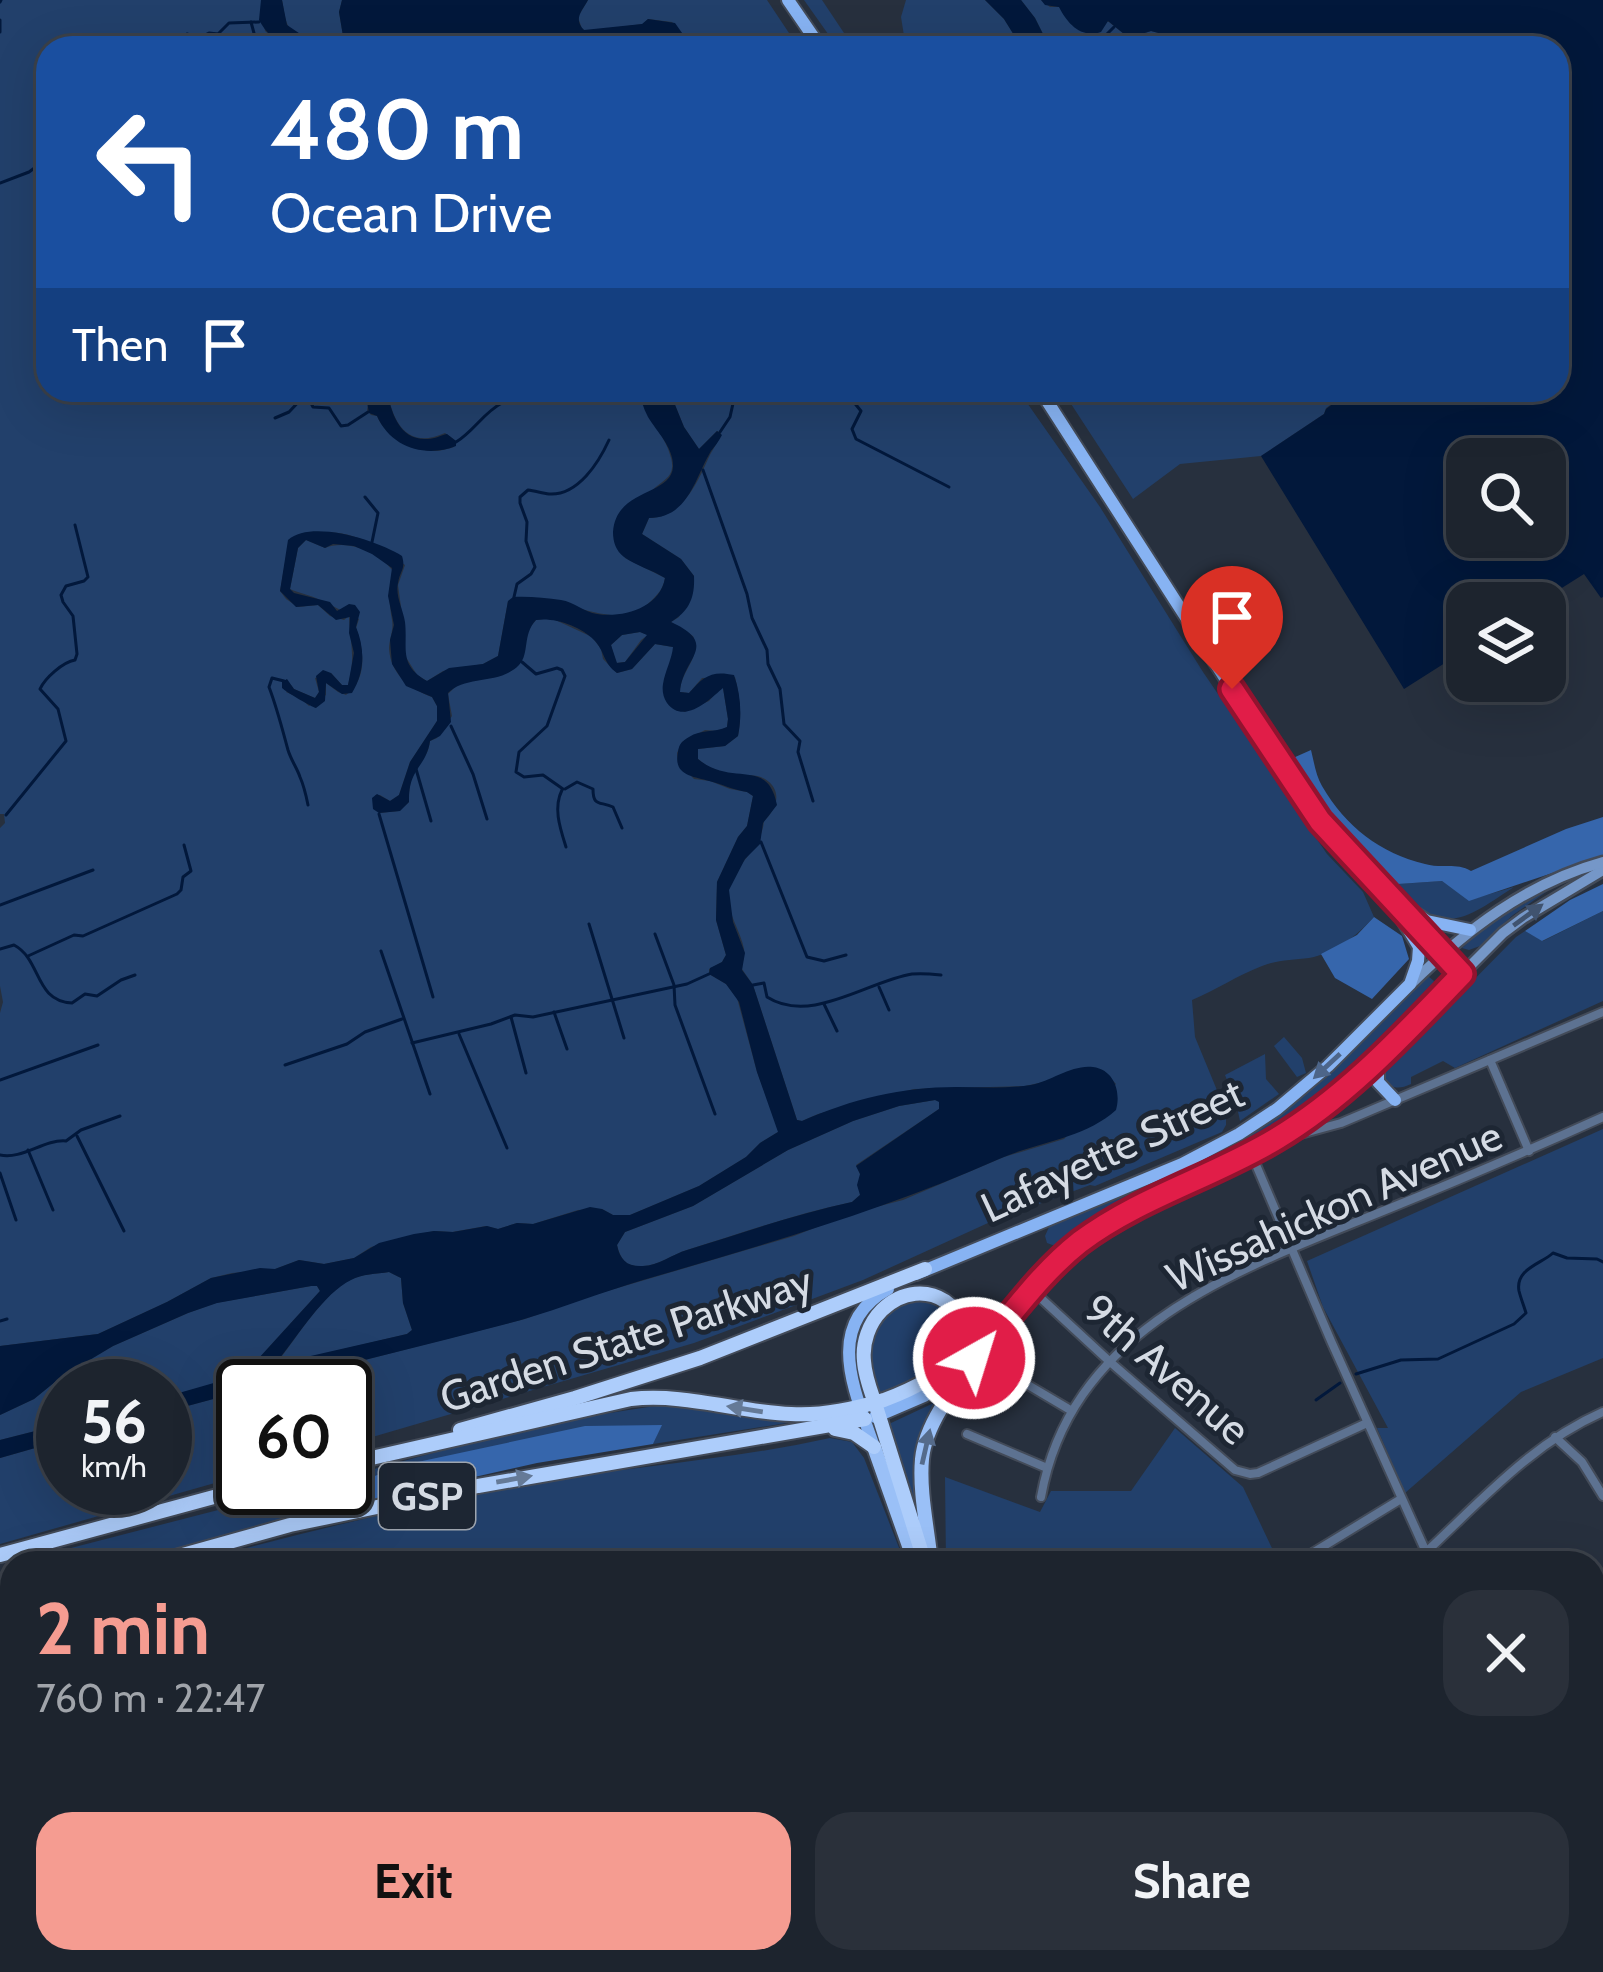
<!DOCTYPE html>
<meta charset="utf-8">
<style>
body{margin:0;font-family:Cabin,sans-serif;background:#2a303a;color:#f1f3f6;height:100vh;display:flex;flex-direction:column;font-size:45px;white-space:nowrap}
*{box-sizing:border-box;margin:0}
p{font-size:39px;color:#a0a4aa}
.icon{flex:none;width:66px;height:66px;fill:none;stroke:currentColor;stroke-width:2;stroke-linecap:round;stroke-linejoin:round}
.map{position:relative;flex:1;overflow:hidden}
.side{position:absolute;left:0px;top:1551px;width:1605px;height:423px;display:flex;flex-direction:column;background:#1d242e;border-radius:36px 36px 0 0;box-shadow:0 12px 48px #0002,0 0 0 3px #3b414a}
.side>*{flex:none}
.banner{position:absolute;left:36px;top:36px;width:1533px;height:366px;border-radius:36px;box-shadow:0 12px 48px #0002,0 0 0 3px #3b414a;background:#1a4fa0;color:#fff;overflow:hidden}
.buttons{position:absolute;left:1446px;top:438px;display:grid;gap:24px}
.buttons a{display:grid;place-items:center;width:120px;height:120px;border-radius:24px;background:#1d242e;box-shadow:0 12px 48px #0002,0 0 0 3px #3b414a;font-size:60px}
.speed{position:absolute;left:36px;top:1359px;display:flex;gap:24px;font-size:60px;font-weight:700;text-align:center}
.speed>*{display:grid;place-content:center;width:156px;height:156px;border-radius:50%;background:#1d242e;box-shadow:0 12px 48px #0002,0 0 0 3px #3b414a;line-height:1}
.speed small{font-size:30px;font-weight:400}
.speed .limit{border:6px solid #111;border-radius:18px;background:#fff;color:#111}
.pin{position:absolute;display:grid;place-items:center;width:102px;height:102px;color:#fff;margin:-123px -51px;border-radius:50% 50% 50% 0;rotate:-45deg;box-shadow:0 0 12px #0007}
.pin .icon{rotate:45deg}
.me{position:absolute;width:132px;margin:-66px;rotate:39deg;stroke-linejoin:round;filter:drop-shadow(0 0 9px #0008)}
.turn{display:flex;align-items:center;gap:42px;height:252px;padding:0 36px;font-size:54px}
.turn .icon{width:156px;height:156px;stroke-width:2.5}
.turn b{display:block;font-size:84px;line-height:102px}
.then{display:flex;align-items:center;height:114px;padding:0 36px;background:#0003;gap:24px;font-size:45px}
.round{display:grid;place-items:center;flex:none;width:126px;height:126px;border-radius:36px;background:#2a303a}
.overview{display:flex;align-items:center;justify-content:space-between;height:204px;padding:0 36px}
h1{font-size:72px;font-weight:700;line-height:90px;color:#f59c91}
.cta{display:flex;gap:24px;margin-top:auto;padding:24px 36px}
.cta a{flex:1;height:138px;border-radius:36px;background:#f59c91;color:#111;font-size:48px;font-weight:700;line-height:138px;text-align:center}
.cta a+a{background:#2a303a;color:#f1f3f6}
.map>svg:first-child{display:block}
</style>
<div class="map">
<svg width="1603" height="1972" viewBox="0 0 1603 1972">
<rect width="100%" height="100%" fill="#27303e"/>
<g fill="#22406b">
<path d="M0,0H261L265,31L282,45L293,48H48V390H365L369,399L367,410L371,415L377,416C385,436 413,451 434,451C441,451 447,449 454,447L456,441L445,433C407,450 393,423 387,390H639C646,417 666,436 671,458C677,480 658,480 649,495C639,515 633,537 625,558L665,578C663,589 659,593 651,601C613,640 551,583 508,601L498,656L483,664L443,671L427,681L417,675L404,654L405,636L398,585L405,565C369,537 333,522 289,540L280,591L286,599L298,607L318,605L330,616L344,620L349,616C350,642 356,658 348,685H342L331,673L315,678L319,692L315,698L294,689L291,685L286,692L300,698L309,706L326,695V683L338,692L346,695C368,679 364,650 356,628L359,619C345,613 334,606 320,600C311,595 299,593 290,589L298,548L306,540L325,548C348,539 378,552 393,571C388,590 389,602 392,620C394,630 389,639 389,649C391,675 410,689 432,697L437,706V721L410,762L399,795L390,801L380,795H375L379,813L399,811L409,802C409,789 410,776 418,765C425,755 428,755 430,741L437,738L452,716L448,694L457,685L523,658L527,631L536,620L551,618L592,637L601,649L603,659L617,673L632,669L655,644L673,647L674,653L664,680L684,712L709,701L721,687L723,688L728,719L727,727L720,731L705,730L682,742L677,753L678,763L694,779L710,781L730,789L747,792L753,796L747,826L738,837L717,882L716,920L726,955L722,962L709,969V974L726,984L737,998L757,1072L778,1128V1132L760,1143L746,1157L699,1186L630,1215H613L602,1209L578,1210L533,1224L517,1223L498,1229L486,1226L452,1232L434,1231L371,1247L354,1258L324,1264L299,1260L275,1269L232,1273L211,1278L167,1302L98,1334L0,1346V1013L3,1002L0,986V828L5,823L4,814H0Z"/>
<path d="M282,0H342L339,12L345,48C327,48 303,43 290,28C284,22 284,8 282,0Z"/>
<path d="M588,0H767L799,48H738L730,42L721,40C711,49 699,41 687,40L672,22L648,19L643,24L587,31L582,29L578,17Z"/>
<polygon points="804,0 822,0 854,48 838,48"/>
<polygon points="906,0 985,0 1004,19 1022,48 906,48 901,17"/>
<polygon points="1021,0 1041,0 1050,7 1059,7 1109,22 1129,38 1151,31 1166,35 1173,48 1050,48 1035,18"/>
<path d="M669,390H1018L1100,507L1203,672L1327,854L1363,892L1374,917C1356,936 1336,953 1309,958C1293,960 1277,960 1262,966C1238,975 1216,990 1192,1000L1195,1037L1226,1112V1125L1222,1132L1095,1186L1090,1185L988,1223L863,1280L694,1343L345,1445V1386H263L525,1319L587,1297L794,1236L853,1213L903,1200L1004,1157L1064,1139L1116,1084L1104,1071L1069,1072L1048,1081L1025,1086L914,1089L818,1114L802,1121L797,1120L753,985L742,969C742,963 745,956 744,949C741,931 726,912 728,891C732,864 761,853 764,821C776,810 784,791 765,779C756,773 745,777 735,775C721,773 708,768 698,759V749L725,746L738,736C742,716 740,697 735,677L702,678L689,693L680,692C680,671 702,658 693,636L671,622L679,617L694,576L681,559L642,534L649,518C681,518 697,484 708,459C712,450 718,443 721,433L717,431L699,449L684,427Z"/>
<polygon points="1062,390 1351,390 1326,408 1324,414 1261,456 1180,464 1133,499"/>
<polygon points="640,632 648,635 641,640 625,662 616,663 611,645 622,635"/>
<path d="M1442,881L1469,900L1514,887C1488,903 1456,932 1425,913C1414,905 1404,896 1398,884Z"/>
<polygon points="1549,890 1513,915 1480,946 1469,950 1462,948 1491,922"/>
<path d="M1603,911V1001L1455,1068L1443,1061L1411,1077V1084C1398,1090 1391,1089 1383,1077L1389,1066L1516,937L1525,931L1543,941Z"/>
<path d="M1428,976L1434,981L1431,989L1420,1002C1372,1048 1328,1095 1270,1129C1200,1171 1122,1195 1058,1247L1047,1243L1045,1236L1049,1227C1116,1199 1189,1174 1250,1135C1318,1093 1372,1032 1428,976Z"/>
<polygon points="1284,1037 1302,1058 1306,1073 1297,1077 1274,1046"/>
<polygon points="1265,1054 1266,1079 1279,1094 1240,1121 1236,1102 1225,1075"/>
<path d="M935,1100L939,1101V1109L856,1165L860,1174V1195L852,1202C795,1214 742,1233 687,1250C673,1254 658,1266 643,1266C626,1267 621,1260 617,1245L625,1232L693,1206L788,1150L853,1121L899,1106Z"/>
<polygon points="1603,1129 1603,1358 1521,1392 1405,1493 1377,1428 1388,1428 1323,1307 1307,1261"/>
<path d="M389,1272L401,1278L403,1303L412,1330L407,1334L280,1364L279,1360C297,1337 324,1293 350,1280C362,1274 376,1274 389,1272Z"/>
<polygon points="311,1286 317,1286 320,1291 250,1368 227,1381 165,1397 165,1386 63,1386 63,1424 0,1440 0,1415 34,1399 61,1377 113,1346 188,1313 216,1303"/>
<path d="M928,1298C996,1344 925,1378 879,1395C866,1364 864,1322 898,1304C906,1299 919,1299 928,1298Z"/>
<polygon points="243,1391 243,1475 0,1544 0,1458 63,1440 63,1488 165,1488 165,1412"/>
<path d="M938,1401C914,1446 915,1467 919,1516L891,1431V1423Z"/>
<path d="M665,1405L786,1420L787,1423L653,1444L661,1426L413,1463L345,1486V1477C451,1448 556,1418 665,1405Z"/>
<polygon points="1175,1428 1243,1487 1279,1563 946,1563 945,1477 1040,1512 1051,1491 1131,1491"/>
<path d="M830,1438L852,1442L864,1458L905,1563H191C303,1532 416,1505 531,1484C630,1466 731,1460 830,1438Z"/>
<polygon points="303,1488 339,1488 291,1504 279,1521 128,1563 13,1563"/>
<polygon points="1593,1717 1603,1721 1603,1972 1324,1972 1325,1962 1593,1962"/>
<polygon points="0,1737 9,1750 12,1770 12,1876 0,1909"/>
<path d="M40,1962H132C101,1972 72,1970 40,1962Z"/>
<polygon points="223,1962 337,1962 334,1972 205,1972"/>
<polygon points="384,1962 982,1962 983,1966 994,1972 381,1972"/>
</g>
<g fill="#3666ac">
<path d="M1311,750C1314,762 1316,776 1322,786C1346,827 1380,853 1425,864C1442,869 1456,862 1471,871L1566,829L1603,817V856L1469,901L1442,881L1398,884C1355,846 1316,812 1293,758Z"/>
<polygon points="1603,884 1603,911 1542,941 1525,931 1570,900"/>
<polygon points="1374,917 1402,936 1409,959 1372,999 1335,978 1321,954 1357,935"/>
<polygon points="662,1425 653,1444 537,1463 279,1521 291,1504 413,1463 585,1426"/>
</g>
<g fill="#02183b" fill-rule="evenodd">
<path d="M261,0H282L287,25L321,48C293,48 273,46 259,20Z"/>
<path d="M342,0H588C582,11 573,19 584,30L642,24L648,19L675,23L687,40L713,45L723,40L738,48H345L339,12Z"/>
<polygon points="985,0 1021,0 1035,18 1050,48 1022,48 1004,19"/>
<path d="M1041,0H1603V597L1601,598L1584,574L1538,603H1467V649L1404,689L1261,456L1324,414L1326,409L1351,390H1557V48H1173L1166,35L1151,31L1129,38L1108,21L1101,32C1081,39 1067,23 1059,7L1045,5ZM1467,459H1545V537H1467Z"/>
<path d="M365,390H387C391,412 399,441 428,439C435,439 441,435 447,434L456,441V446C426,458 391,448 377,416L369,413Z"/>
<path d="M639,390H669L684,427L699,449L717,431L722,435C719,441 715,446 711,451C695,477 689,518 649,518L642,534L681,559L694,576C695,598 689,611 671,622C721,645 682,658 680,692L689,693C703,677 711,670 734,675C741,695 742,716 738,736L725,746L698,749V759C733,788 767,756 777,805L763,823L760,844L745,859L729,890L733,922L745,953L742,970L753,985L797,1120L802,1121C852,1099 902,1087 956,1087C981,1087 1006,1089 1031,1085C1051,1081 1073,1064 1093,1067C1115,1070 1121,1093 1116,1110C1084,1139 1037,1142 999,1159C884,1210 764,1245 643,1280C602,1292 562,1308 521,1320C435,1343 349,1363 263,1386H243V1391L165,1412V1397L238,1376L250,1368L320,1291L317,1286H311L217,1303L188,1313L113,1346L61,1377L34,1399L0,1415V1346L98,1334L167,1302L211,1278L260,1268L275,1269L299,1260L324,1264L354,1258L379,1243L414,1234L434,1231L453,1232L487,1226L498,1229L517,1223L533,1224L590,1207L602,1209L613,1215H630L699,1186L746,1157L760,1143L778,1132L757,1072L739,1002L726,984L709,974L710,968L722,962L726,955L716,920L717,882L738,837L747,826L753,796L747,792C733,790 722,784 709,781C693,776 673,776 678,752C679,744 682,741 689,737C701,729 714,733 727,727L728,719L723,688C711,698 684,726 667,703C663,697 662,690 663,684C665,671 672,659 673,647L655,644L632,669L617,673C603,663 605,651 594,640C581,626 554,617 536,620C522,635 530,653 519,665C500,685 465,675 448,693L451,722L440,736L430,741C426,768 408,768 409,802L400,811L379,813L373,809L372,798L377,794L390,801L399,795L410,762L437,721V706L432,697L406,686L392,664L390,640L394,625L388,596L392,568L372,554L354,546L333,544L325,548L306,540L298,548L290,589L294,593L330,602L337,611L349,604L355,605L360,612L356,627C365,649 365,672 352,693L342,694L326,683L325,701L316,708C312,707 286,692 282,688V682L287,679L294,689L315,698L319,692L316,676L323,670L331,673L342,685H348L354,653L349,633L350,617L336,620L318,605L296,607L280,591L288,540C312,519 378,541 402,556C406,569 400,570 398,583C395,596 403,609 405,622C408,649 398,664 427,681L449,668L483,664L498,656L508,601L513,597C528,596 546,598 561,600C574,602 584,612 597,614C623,618 660,608 665,578C652,570 637,566 624,557C616,551 613,542 613,532C616,488 671,496 673,467C674,448 657,432 648,417C643,408 641,399 639,390ZM640,632L647,635L625,662L617,663L611,645L622,635ZM935,1100L939,1102V1109L856,1166L860,1174L857,1185L860,1195L852,1202C796,1214 742,1233 687,1250C673,1254 658,1266 643,1266C627,1267 620,1260 617,1245L625,1232L693,1206L788,1150L853,1121L899,1106ZM389,1272L401,1278L403,1303L412,1330L407,1334L280,1363L279,1359C298,1336 324,1293 351,1280C362,1274 376,1274 389,1272Z"/>
<polygon points="63,1424 63,1440 0,1458 0,1440"/>
<polygon points="0,1651 12,1655 12,1770 9,1750 0,1737"/>
<polygon points="12,1876 12,1962 40,1962 82,1972 104,1971 132,1962 223,1962 205,1972 0,1972 0,1909"/>
</g>
<g fill="none" stroke-linecap="round" stroke-linejoin="round">
<g stroke="#02183b" stroke-width="3">
<polyline points="0,2 1,0"/>
<polyline points="0,20 0,32"/>
<polyline points="251,22 258,48"/>
<polyline points="187,34 199,38 209,33 218,34 229,23 259,22"/>
<polyline points="1099,48 1102,39 1114,27"/>
<polyline points="0,183 29,172 48,158"/>
<polyline points="844,390 861,411 852,429 856,439 949,487"/>
<polyline points="275,418 289,412 304,396 308,397 313,407 329,408 341,426 348,425 368,412"/>
<polyline points="720,432 730,417 736,390"/>
<path d="M456,442C473,432 484,412 502,403C529,388 562,400 590,390"/>
<polyline points="703,470 747,594 752,618 767,650 768,664 780,689 784,724 800,741 798,752 813,801"/>
<polyline points="365,497 378,513 372,542"/>
<path d="M514,597L517,584L531,574L535,567L526,541L527,522L520,503V497L528,490C535,491 542,493 549,494C578,496 599,462 609,440"/>
<polyline points="522,662 536,674 557,668 562,670 565,676 547,726 519,752 516,772 524,777 543,775 563,789"/>
<path d="M284,681L272,678L269,687C277,708 282,728 288,750C291,760 297,768 300,777C304,786 306,795 308,805"/>
<polyline points="451,726 473,774 487,819"/>
<polyline points="416,769 431,821"/>
<path d="M565,789L577,782L593,789C593,807 600,801 613,807L622,828"/>
<path d="M562,790C553,808 560,828 566,847"/>
<polyline points="379,814 433,997"/>
<path d="M6,815L66,741L58,709L40,689C45,678 63,662 75,660L77,654L73,616L63,602L61,595L66,586L84,581L88,577L75,525"/>
<polyline points="761,842 807,957 824,961 846,955"/>
<polyline points="0,905 93,870"/>
<polyline points="589,924 624,1038"/>
<polyline points="655,934 674,985 675,1005 715,1114"/>
<path d="M0,949L14,945C42,960 34,1001 72,1003L85,994L97,996L121,980L135,975"/>
<polyline points="381,951 430,1094"/>
<polyline points="28,956 74,935 83,936 177,894 181,890 183,877 191,871 184,845"/>
<path d="M753,985L764,983L767,997C811,1025 868,981 912,974C922,973 932,974 941,975"/>
<polyline points="879,987 889,1010"/>
<polyline points="824,1004 837,1031"/>
<polyline points="554,1012 567,1049"/>
<polyline points="511,1017 526,1073"/>
<polyline points="459,1034 507,1148"/>
<polyline points="412,1043 491,1024 515,1015 533,1017 687,984 709,974"/>
<polyline points="285,1065 347,1044 365,1032 402,1019"/>
<polyline points="0,1080 98,1045"/>
<polyline points="77,1136 124,1231"/>
<polyline points="28,1150 53,1210"/>
<path d="M0,1155C22,1160 44,1139 66,1141L81,1130L120,1116"/>
<polyline points="0,1173 16,1220"/>
<polyline points="0,1321 7,1319"/>
<path d="M1356,1374L1401,1360L1438,1359L1514,1324L1526,1313C1524,1306 1521,1299 1519,1291C1515,1269 1541,1264 1553,1253L1567,1258L1597,1259L1603,1262"/>
<polyline points="1316,1400 1340,1383"/>
<polyline points="0,1874 12,1870"/>
<polyline points="1593,1919 1603,1922"/>
<polyline points="1593,1958 1603,1953"/>
<polyline points="598,1962 600,1972"/>
<polyline points="1548,1970 1579,1962"/>
<polyline points="837,1972 844,1962"/>
</g>
<g stroke="#434b59" stroke-width="12">
<g id="minor">
<polyline points="1490,1060 1529,1151"/>
<polyline points="1282,1139 1341,1123 1603,1012"/>
<polyline points="1251,1153 1331,1341 1431,1563"/>
<polyline points="1031,1289 1109,1361 1235,1470 1250,1474 1258,1473 1367,1423"/>
<polyline points="1001,1369 1072,1411"/>
<polyline points="967,1434 1047,1468"/>
<polyline points="1555,1437 1582,1462 1603,1496"/>
<path d="M1041,1497C1072,1325 1241,1269 1383,1211C1457,1181 1530,1150 1603,1117"/>
<polyline points="1317,1552 1322,1563"/>
<path d="M1425,1553C1481,1501 1532,1443 1603,1412"/>
<polyline points="1296,1563 1401,1499"/>
<polyline points="1593,1655 1603,1624"/>
<polyline points="1286,1962 1291,1972"/>
<polyline points="1030,1972 1064,1962"/>
</g>
</g>
<g stroke="#434b59" stroke-width="15">
<g id="secondary">
<polyline points="1462,974 1503,933 1523,918 1603,870"/>
<path d="M1411,984C1466,930 1527,883 1603,862"/>
</g>
</g>
<g stroke="#434b59" stroke-width="16">
<g id="primary">
<polyline points="788,0 821,48"/>
<polyline points="1406,907 1427,921 1470,930"/>
<polyline points="1378,1061 1378,1082 1395,1100"/>
<polyline points="916,1274 1182,1164 1239,1134 1277,1109 1328,1066 1410,984 1418,961 1419,947 1402,919"/>
<path d="M988,1342C1026,1296 1061,1252 1112,1220C1172,1183 1241,1163 1301,1124C1361,1083 1412,1026 1462,974L1335,840L1302,798L1040,390"/>
<polyline points="875,1417 924,1396 966,1366"/>
<path d="M874,1447C856,1393 822,1326 888,1289"/>
</g>
</g>
<g stroke="#434b59" stroke-width="18">
<g id="trunk">
<polyline points="874,1447 915,1563"/>
<path d="M931,1563C928,1530 919,1493 922,1459C926,1416 968,1372 992,1337"/>
<polyline points="1021,1962 1024,1972"/>
</g>
</g>
<g stroke="#434b59" stroke-width="18">
<g id="motorway">
<polyline points="835,1429 854,1433 874,1447"/>
<polyline points="460,1430 575,1398 700,1358 925,1269"/>
<path d="M345,1464L631,1399C686,1393 737,1412 791,1414C822,1416 854,1409 884,1400C908,1391 940,1377 955,1356C984,1312 924,1269 882,1310C869,1323 862,1343 864,1361C865,1380 874,1398 879,1416L925,1563"/>
<polyline points="0,1555 247,1488"/>
<polyline points="154,1563 290,1525 478,1486 865,1419"/>
<polyline points="0,1610 12,1606"/>
</g>
</g>
<use href="#minor" stroke="#5d7291" stroke-width="8"/>
<use href="#secondary" stroke="#7597c8" stroke-width="10"/>
<use href="#primary" stroke="#87b3f3" stroke-width="12"/>
<use href="#trunk" stroke="#9ac0f7" stroke-width="14"/>
<use href="#motorway" stroke="#adcdfb" stroke-width="14"/>
</g>
<defs><path id="oneway-solid" d="M-6-.8H1V-3.2L6.5 0L1 3.2V.8H-6Z" transform="scale(3)"/></defs>
<use fill="#40536f" href="#oneway-solid" transform="translate(1528 915) rotate(-36)"/>
<use fill="#4d6589" href="#oneway-solid" transform="translate(1327 1066) rotate(137)"/>
<g fill="#657a97">
<use href="#oneway-solid" transform="translate(745 1409) rotate(-171)"/>
<use href="#oneway-solid" transform="translate(514 1479) rotate(-10)"/>
</g>
<use fill="#556b8b" href="#oneway-solid" transform="translate(926 1447) rotate(-77)"/>
<g fill="none" stroke-linecap="round" stroke-linejoin="round">
<g stroke="#92132f" stroke-width="30">
<path id="route" d="M974,1358C1009,1319 1038,1275 1080,1242C1140,1197 1213,1177 1276,1139C1348,1096 1405,1033 1462,974L1320,821L1232,689"/>
</g>
<use href="#route" stroke="#e11d48" stroke-width="21"/>
</g>
<g text-anchor="middle" dominant-baseline="central" stroke-width="10" stroke-linejoin="round" paint-order="stroke">
<rect fill="#1d2633" stroke="#9ea5af" stroke-width="3" x="379" y="1463" width="96" height="66" rx="9"/>
<g font-size="39" font-weight="bold" fill="#d5dbe4">
<text x="427" y="1496">GSP</text>
</g>
<g font-size="42" fill="#d5dbe4" stroke="#1d2633">
<text transform="translate(1112 1150) rotate(-25)">Lafayette Street</text>
<text transform="translate(1334 1206) rotate(-24)">Wissahickon Avenue</text>
<text transform="translate(626 1339) rotate(-18)">Garden State Parkway</text>
<text transform="translate(1167 1369) rotate(41)">9th Avenue</text>
</g>
</g>
</svg>
<div class="buttons">
<a><svg class="icon" aria-label="search" viewBox="0 0 24 24"><circle cx="10" cy="10" r="6"/><path d="M15 15l6 6"/></svg></a>
<a><svg class="icon" aria-label="layers" viewBox="0 0 24 24"><path d="M12 4l9 5-9 5-9-5zM3 14l9 5 9-5"/></svg></a>
</div>
<div class="speed"><div>56<small>km/h</small></div><div class="limit">60</div></div>
<div class="pin" style="left:1232px;top:689px;background:#d93025"><svg class="icon" aria-label="arrive" viewBox="0 0 24 24"><path d="M6 21V4h12l-3 4 3 4H6"/></svg></div>
<svg class="me" style="left:974px;top:1358px" viewBox="-20 -20 40 40"><circle r="17" fill="#e11d48" stroke="#fff" stroke-width="3"/><path d="M0-11L8 9 0 5-8 9z" fill="#fff"/></svg>
<div class="banner">
<div class="turn"><svg class="icon" aria-label="left" viewBox="0 0 24 24"><path d="M17 20v-9H6M10 6l-5 5 5 5"/></svg><div><b>480 m</b>Ocean Drive</div></div>
<div class="then">Then<svg class="icon" aria-label="arrive" viewBox="0 0 24 24"><path d="M6 21V4h12l-3 4 3 4H6"/></svg></div>
</div>
<section class="side">
<div class="overview"><div><h1>2 min</h1><p>760 m · 22:47</p></div><a class="round"><svg class="icon" aria-label="close" viewBox="0 0 24 24"><path d="M6 6l12 12M18 6L6 18"/></svg></a></div>
<div class="cta"><a>Exit</a><a>Share</a></div>
</section>
</div>
